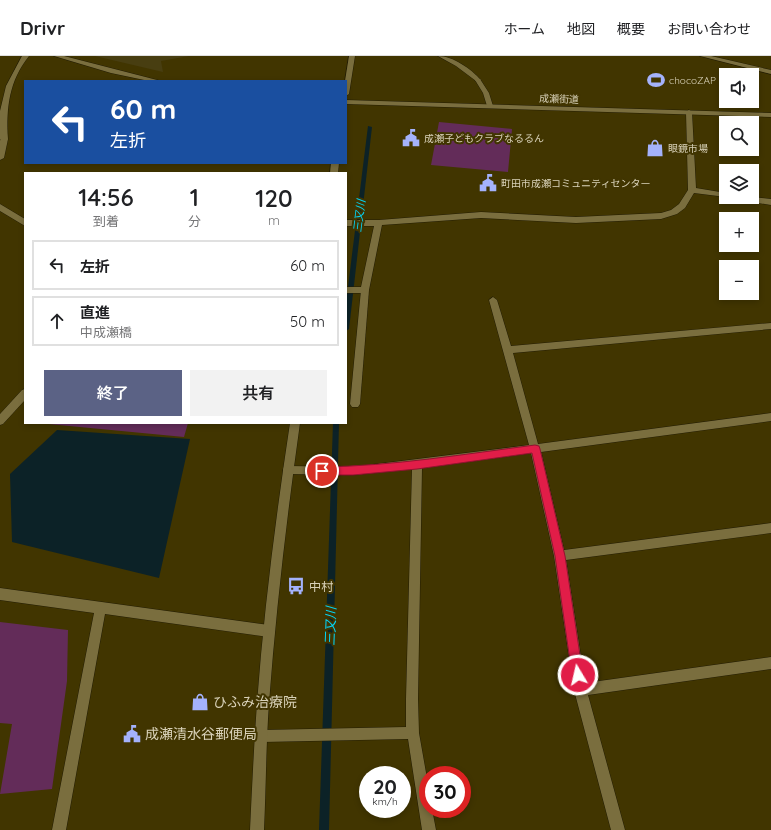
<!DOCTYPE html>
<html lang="ja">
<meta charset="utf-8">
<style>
body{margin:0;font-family:Quicksand,"Noto Sans JP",sans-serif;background:#f2f2f2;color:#202124;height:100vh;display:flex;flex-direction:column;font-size:15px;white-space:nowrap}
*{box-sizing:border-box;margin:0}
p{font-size:13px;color:#757577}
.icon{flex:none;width:22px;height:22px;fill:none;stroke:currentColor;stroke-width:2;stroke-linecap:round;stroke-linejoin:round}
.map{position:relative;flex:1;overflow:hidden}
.drawer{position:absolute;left:24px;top:116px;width:323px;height:252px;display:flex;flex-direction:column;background:#fff;border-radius:0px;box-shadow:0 2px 6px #0003}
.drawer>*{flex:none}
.guide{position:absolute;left:24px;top:24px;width:323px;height:84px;border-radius:0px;box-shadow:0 2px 6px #0003;background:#1a4fa0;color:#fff;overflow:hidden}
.tools{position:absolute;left:719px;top:12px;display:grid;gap:8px}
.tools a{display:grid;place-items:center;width:40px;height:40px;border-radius:0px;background:#fff;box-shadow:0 2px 6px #0003;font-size:20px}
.speed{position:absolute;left:359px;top:710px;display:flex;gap:8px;font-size:20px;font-weight:700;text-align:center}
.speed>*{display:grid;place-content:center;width:52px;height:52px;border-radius:50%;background:#fff;box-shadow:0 2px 6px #0003;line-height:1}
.speed small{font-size:10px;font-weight:400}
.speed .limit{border:6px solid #d22;background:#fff;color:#111}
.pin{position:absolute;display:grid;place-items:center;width:34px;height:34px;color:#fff;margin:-17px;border:2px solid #fff;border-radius:50%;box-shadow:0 1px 4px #0007}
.me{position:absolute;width:44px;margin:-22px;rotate:351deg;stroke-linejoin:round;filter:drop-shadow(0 0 3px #0008)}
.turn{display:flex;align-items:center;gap:14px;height:84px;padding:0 20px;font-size:18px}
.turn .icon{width:52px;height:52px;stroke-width:2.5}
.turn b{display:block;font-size:28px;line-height:34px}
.eta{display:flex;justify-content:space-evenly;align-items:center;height:68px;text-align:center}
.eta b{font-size:24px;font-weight:600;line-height:28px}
.action{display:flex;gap:8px;margin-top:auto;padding:8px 20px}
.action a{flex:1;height:46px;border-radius:0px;background:#5b6285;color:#fff;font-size:16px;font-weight:600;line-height:46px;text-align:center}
.action a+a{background:#f2f2f2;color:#202124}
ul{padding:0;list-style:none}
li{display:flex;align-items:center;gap:12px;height:50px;margin:0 8px 6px;padding:0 12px;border:2px solid #e0e0e0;border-radius:0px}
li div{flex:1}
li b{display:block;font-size:15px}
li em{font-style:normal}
header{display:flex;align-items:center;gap:24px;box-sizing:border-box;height:56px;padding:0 20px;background:#fff;border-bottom:1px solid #e0e0e0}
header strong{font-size:19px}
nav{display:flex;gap:22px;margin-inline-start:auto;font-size:14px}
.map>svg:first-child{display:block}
</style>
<header>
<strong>Drivr</strong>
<nav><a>ホーム</a><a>地図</a><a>概要</a><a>お問い合わせ</a></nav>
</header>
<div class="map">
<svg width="771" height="774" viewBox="0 0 771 774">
<rect width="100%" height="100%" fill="#413500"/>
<polygon fill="#483e11" points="95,0 189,0 161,5 163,16"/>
<g fill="#632c59">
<polygon points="439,66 512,73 508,116 431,109"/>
<polygon points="38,367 188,367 184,381"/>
<polygon points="0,566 68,574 67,625 52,733 0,738 12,668 0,667"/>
</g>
<polygon fill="#0c2227" points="57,374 190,383 159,522 12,486 10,418"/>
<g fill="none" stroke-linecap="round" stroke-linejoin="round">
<g fill="#0c2227" fill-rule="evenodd">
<polygon points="368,70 372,71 349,273 346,275 346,247"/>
<polygon points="333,367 339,367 329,774 319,774"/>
</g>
<g stroke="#231d04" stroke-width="1">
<g id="service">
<path d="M438,0C453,0 471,13 481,24L476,25L456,10Z"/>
<polygon points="1,81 4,81 8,83 4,102 0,104 0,85"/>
<polygon points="365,231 369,234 360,348 358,351 352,351 350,348 361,234"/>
</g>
</g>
<g stroke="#231d04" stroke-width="1">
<g id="minor">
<path d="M22,0H29C9,25 6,52 8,83L4,85L0,83V55L6,30Z"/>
<polygon points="476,23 480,23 489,37 493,50 492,51 487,50 483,37 475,24"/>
<polygon points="689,54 692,56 696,132 726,137 726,141 728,141 726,141 694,137 685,152 677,158 661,163 576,167 481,162 382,169 369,234 365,237 346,237 346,231 361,231 374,170 346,170 346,164 379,164 481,156 576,161 661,157 671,154 679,148 688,134 686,56"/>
<polygon points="735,141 752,141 771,143 771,149 739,144"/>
<polygon points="0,148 25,163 25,170 0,155"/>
<polygon points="493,241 497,244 511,290 771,267 771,273 513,297 538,388 771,357 771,365 541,396 564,494 771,467 771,477 566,504 585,627 771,601 771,613 588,639 625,774 611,774 574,634 554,500 531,397 422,412 418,643 419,677 428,728 428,753 432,753 436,774 422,774 408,683 262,686 257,685 256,680 257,675 262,674 406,671 406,643 412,413 353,419 288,418 284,417 283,414 284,411 288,410 353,411 529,389 489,244"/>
<polygon points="25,333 25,344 3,368 0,369 0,358 22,334"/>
<polygon points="0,532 269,569 273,571 275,575 273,579 269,581 105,558 66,774 52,774 94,557 0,544"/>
</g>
</g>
<g stroke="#231d04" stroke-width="1">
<g id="tertiary">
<polygon points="349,0 355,0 349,38 346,40 346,25 345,25"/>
<polygon points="700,0 711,0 771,14 771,18"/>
<polygon points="331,107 339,107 338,117 330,117"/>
<path d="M290,367H300C287,460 276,553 269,647C266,689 266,732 264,774H250C252,732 254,689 257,647C264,553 276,460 290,367Z"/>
</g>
</g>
<g stroke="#231d04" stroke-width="1">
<g id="secondary">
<polygon points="54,0 64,0 161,25 149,25 111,17"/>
<polygon points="346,44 771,57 771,61 346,48"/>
</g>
</g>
<use href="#service" fill="#7a6e3e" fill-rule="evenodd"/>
<use href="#minor" fill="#7a6e3e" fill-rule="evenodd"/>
<use href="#tertiary" fill="#7a6e3e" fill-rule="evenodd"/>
<use href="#secondary" fill="#7a6e3e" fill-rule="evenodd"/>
</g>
<path fill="#e11d48" stroke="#92132f" d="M535,389L539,390L540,393L565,500L583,619L582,623L578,625L574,623L572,619L555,500L532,397L417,413L353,419H322L319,418L317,415L319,413L322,411C394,410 465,398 535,389Z"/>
<defs>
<g id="stadium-bare" transform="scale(1.38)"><path d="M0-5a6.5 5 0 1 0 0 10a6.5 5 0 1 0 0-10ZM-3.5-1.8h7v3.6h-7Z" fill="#a4b2fc" stroke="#413500" stroke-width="2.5" paint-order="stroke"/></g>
<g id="civic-bare" transform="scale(1.38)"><path d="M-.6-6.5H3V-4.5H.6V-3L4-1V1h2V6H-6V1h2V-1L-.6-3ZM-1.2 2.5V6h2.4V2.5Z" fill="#a4b2fc" stroke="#413500" stroke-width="2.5" paint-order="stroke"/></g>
<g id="shop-bare" transform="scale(1.38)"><path d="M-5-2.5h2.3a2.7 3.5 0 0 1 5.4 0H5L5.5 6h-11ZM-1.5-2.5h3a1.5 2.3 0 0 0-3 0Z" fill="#a4b2fc" stroke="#413500" stroke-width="2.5" paint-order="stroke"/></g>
<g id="bus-bare" transform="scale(1.38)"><path d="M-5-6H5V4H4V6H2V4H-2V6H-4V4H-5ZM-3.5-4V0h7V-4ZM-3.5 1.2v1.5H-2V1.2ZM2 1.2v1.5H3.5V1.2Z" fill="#a4b2fc" stroke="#413500" stroke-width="2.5" paint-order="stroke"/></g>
</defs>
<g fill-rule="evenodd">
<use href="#stadium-bare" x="656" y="24"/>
<use href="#civic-bare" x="411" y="82"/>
<use href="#shop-bare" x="655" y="92"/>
<use href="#civic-bare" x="488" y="127"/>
<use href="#bus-bare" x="296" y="530"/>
<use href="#shop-bare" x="200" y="646"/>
<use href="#civic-bare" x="132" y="678"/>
</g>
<g text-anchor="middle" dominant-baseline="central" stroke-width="4" stroke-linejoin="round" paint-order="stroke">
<g font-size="10" fill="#d9d2b9" stroke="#413500" text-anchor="start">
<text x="669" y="24">chocoZAP</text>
<text x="424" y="82">成瀬子どもクラブなるるん</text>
<text x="668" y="92">眼鏡市場</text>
<text x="501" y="127">町田市成瀬コミュニティセンター</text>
</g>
<g font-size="10" fill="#d9d2b9" stroke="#413500">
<text transform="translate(559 43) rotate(2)">成瀬街道</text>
</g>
<g font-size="11" font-style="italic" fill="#03d5f8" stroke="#413500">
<text transform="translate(359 160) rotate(-83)">三又川</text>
</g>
<g font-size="12" fill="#d9d2b9" stroke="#413500" text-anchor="start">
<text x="309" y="530">中村</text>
</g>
<g font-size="13" font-style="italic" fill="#03d5f8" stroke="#413500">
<text transform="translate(330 570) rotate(-88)">三又川</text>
</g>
<g font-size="14" fill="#d9d2b9" stroke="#413500" text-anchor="start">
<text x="213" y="646">ひふみ治療院</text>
<text x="145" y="678">成瀬清水谷郵便局</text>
</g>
</g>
</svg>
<div class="tools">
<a><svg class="icon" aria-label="sound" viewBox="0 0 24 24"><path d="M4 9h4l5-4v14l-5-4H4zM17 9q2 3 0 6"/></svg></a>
<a><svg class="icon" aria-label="search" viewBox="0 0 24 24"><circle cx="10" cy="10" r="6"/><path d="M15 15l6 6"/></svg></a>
<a><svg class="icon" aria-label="layers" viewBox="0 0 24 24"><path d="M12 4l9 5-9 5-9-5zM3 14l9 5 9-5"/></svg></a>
<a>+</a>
<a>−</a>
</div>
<div class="speed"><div>20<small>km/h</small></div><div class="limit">30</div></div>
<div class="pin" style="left:322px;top:415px;background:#d93025"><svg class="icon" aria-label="arrive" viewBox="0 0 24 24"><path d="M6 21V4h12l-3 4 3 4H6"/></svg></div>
<svg class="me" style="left:578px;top:619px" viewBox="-20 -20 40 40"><circle r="17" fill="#e11d48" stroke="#fff" stroke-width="3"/><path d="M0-11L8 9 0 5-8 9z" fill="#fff"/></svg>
<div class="guide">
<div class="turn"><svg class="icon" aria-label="left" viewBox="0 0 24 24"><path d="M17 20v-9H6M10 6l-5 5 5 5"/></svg><div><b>60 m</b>左折</div></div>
</div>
<section class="drawer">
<div class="eta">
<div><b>14:56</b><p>到着</p></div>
<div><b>1</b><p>分</p></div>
<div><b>120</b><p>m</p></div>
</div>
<ul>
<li><svg class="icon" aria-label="left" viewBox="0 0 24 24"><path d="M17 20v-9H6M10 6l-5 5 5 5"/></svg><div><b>左折</b></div><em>60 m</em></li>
<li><svg class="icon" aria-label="ahead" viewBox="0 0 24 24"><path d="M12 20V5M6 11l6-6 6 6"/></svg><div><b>直進</b><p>中成瀬橋</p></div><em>50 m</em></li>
</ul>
<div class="action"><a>終了</a><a>共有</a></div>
</section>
</div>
